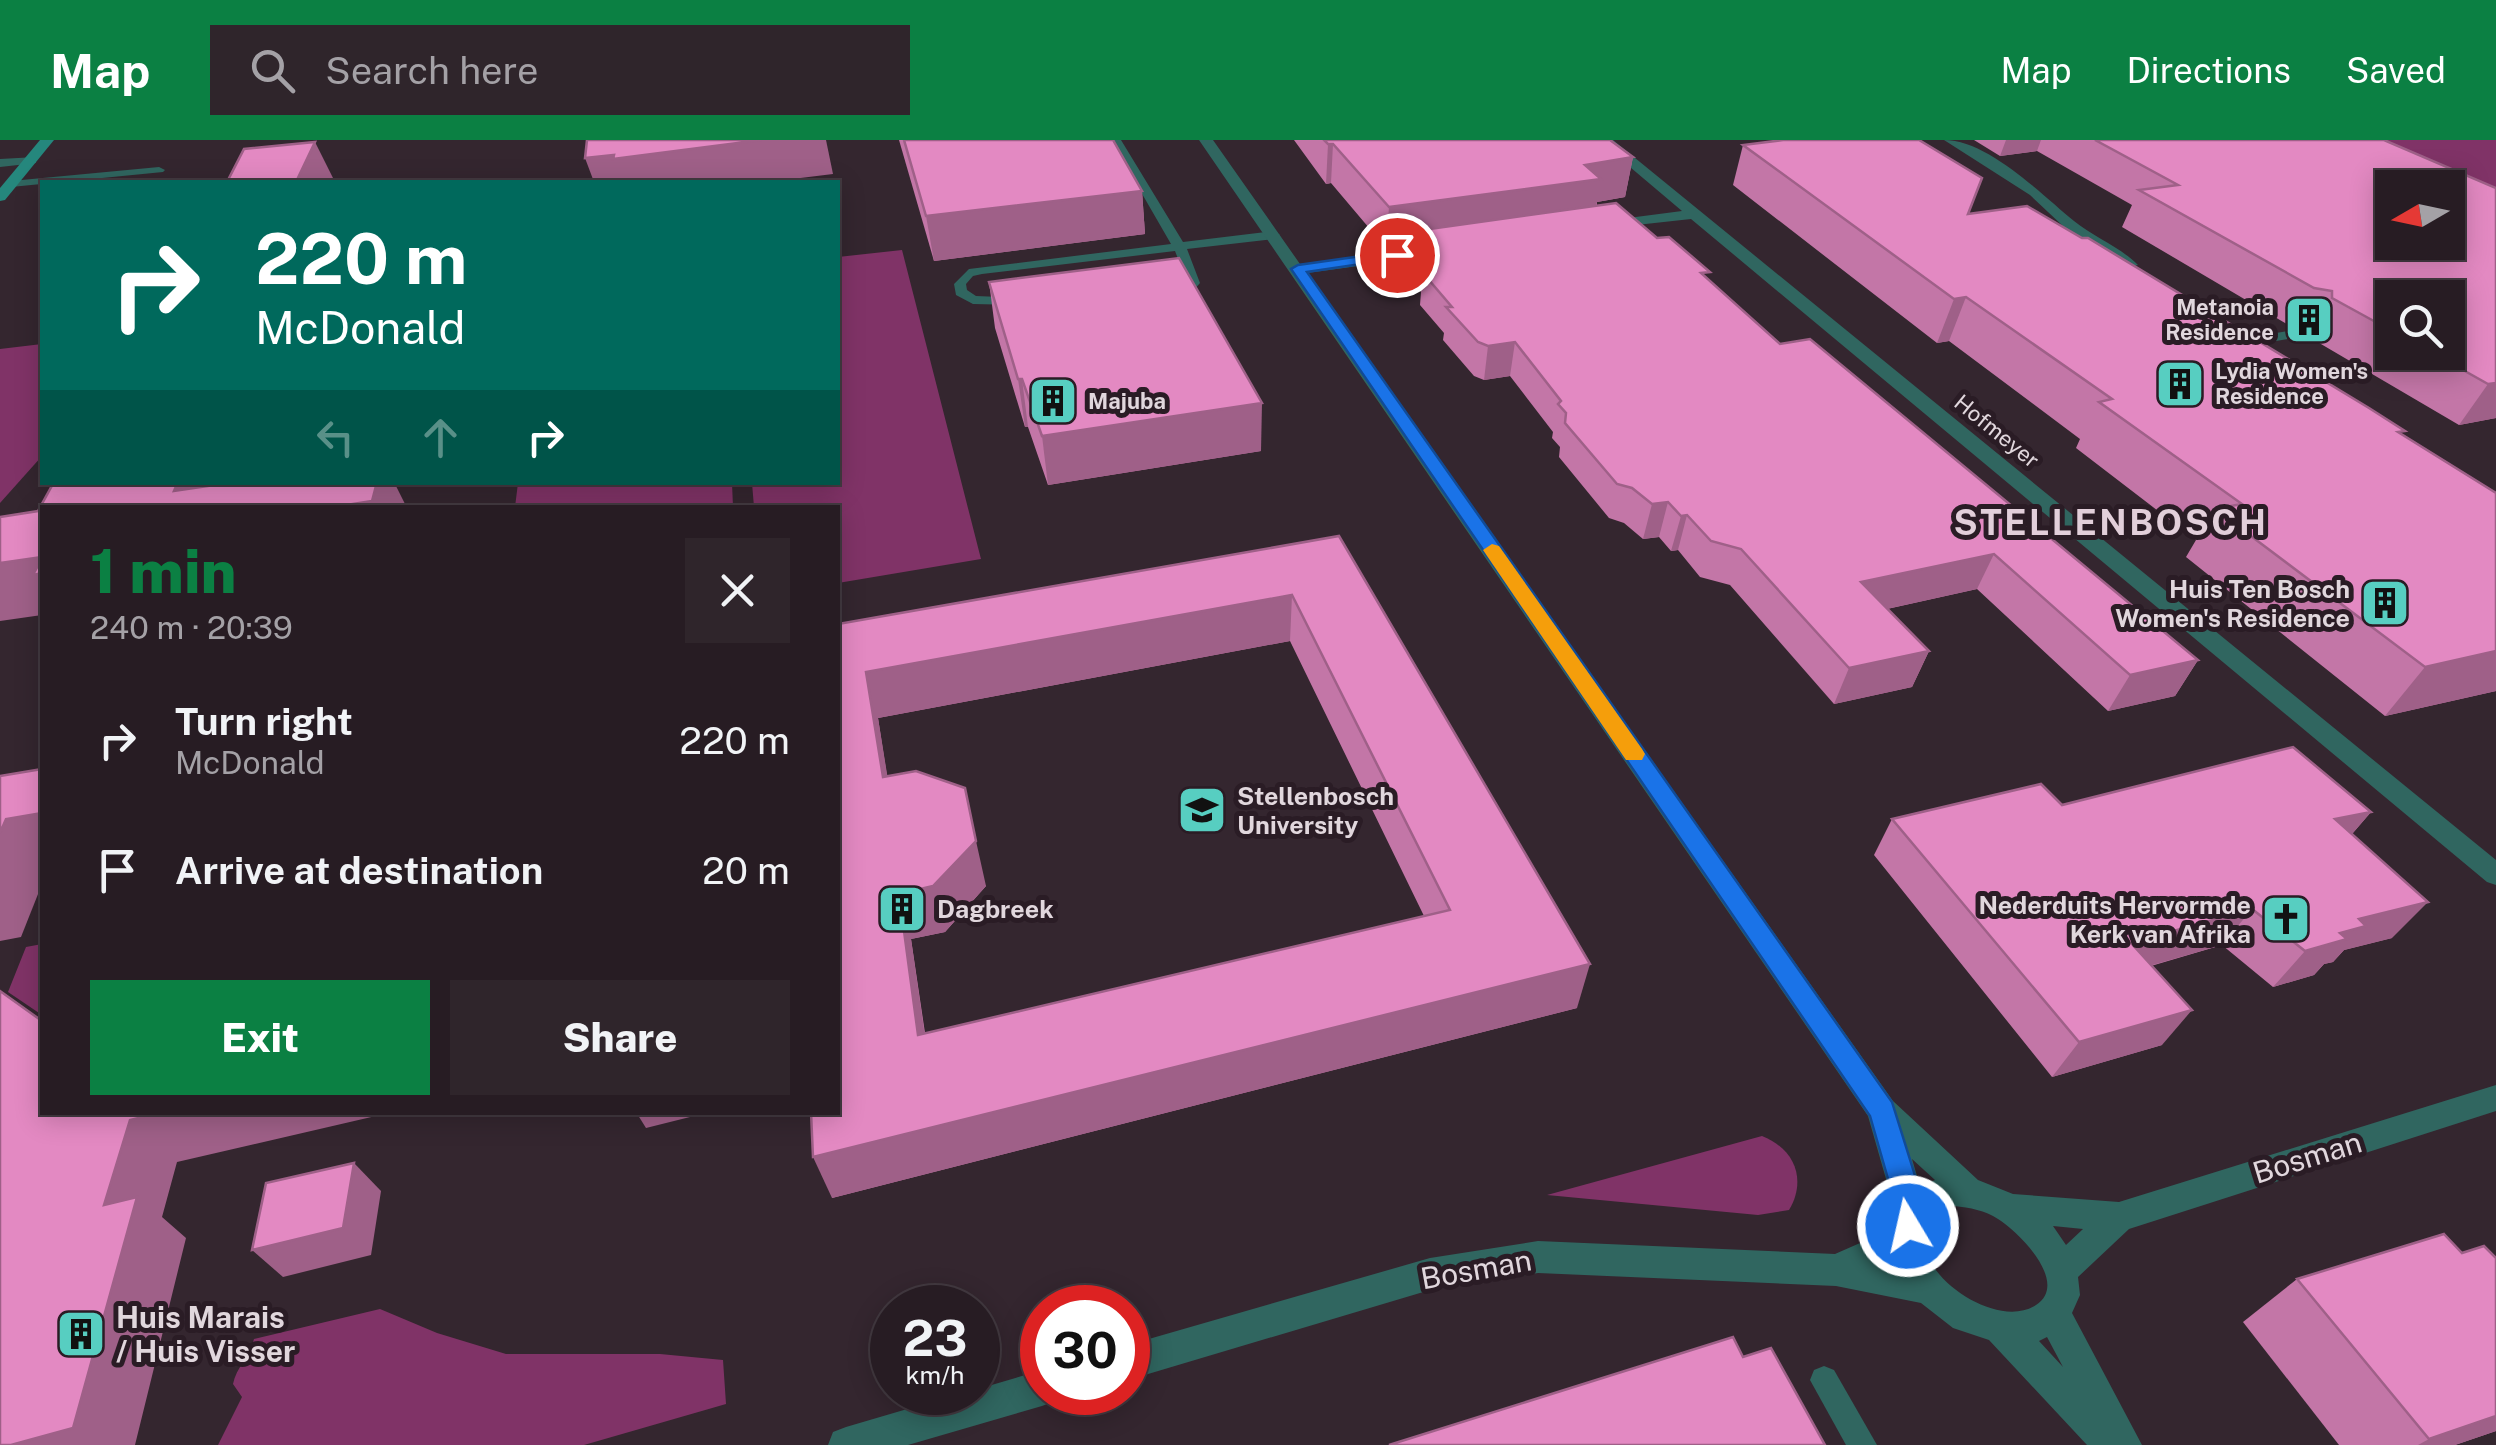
<!DOCTYPE html>
<meta charset="utf-8">
<style>
body{margin:0;font-family:"Public Sans",sans-serif;background:#2f252b;color:#f1f3f6;height:100vh;display:flex;flex-direction:column;font-size:38px;white-space:nowrap}
*{box-sizing:border-box;margin:0}
p{font-size:32px;color:#a4a1a6}
.icon{flex:none;width:55px;height:55px;fill:none;stroke:currentColor;stroke-width:2;stroke-linecap:round;stroke-linejoin:round}
.map{position:relative;flex:1;overflow:hidden}
.drawer{position:absolute;left:40px;top:365px;width:800px;height:610px;display:flex;flex-direction:column;background:#271c23;border-radius:0px;box-shadow:0 5px 25px #0003,0 0 0 2px #433a41}
.drawer>*{flex:none}
.top-card{position:absolute;left:40px;top:40px;width:800px;height:305px;border-radius:0px;box-shadow:0 5px 25px #0003,0 0 0 2px #433a41;background:#00695c;color:#fff;overflow:hidden}
.needle{width:65px;rotate:261deg}
.tools{position:absolute;left:2375px;top:30px;display:grid;gap:20px}
.tools a{display:grid;place-items:center;width:90px;height:90px;border-radius:0px;background:#271c23;box-shadow:0 5px 25px #0003,0 0 0 2px #433a41;font-size:50px}
.speed{position:absolute;left:870px;top:1145px;display:flex;gap:20px;font-size:50px;font-weight:700;text-align:center}
.speed>*{display:grid;place-content:center;width:130px;height:130px;border-radius:50%;background:#271c23;box-shadow:0 5px 25px #0003,0 0 0 2px #433a41;line-height:1}
.speed small{font-size:25px;font-weight:400}
.speed .limit{border:15px solid #d22;background:#fff;color:#111}
.pin{position:absolute;display:grid;place-items:center;width:85px;height:85px;color:#fff;margin:-42px;border:5px solid #fff;border-radius:50%;box-shadow:0 2px 10px #0007}
.me{position:absolute;width:110px;margin:-55px;rotate:351deg;stroke-linejoin:round;filter:drop-shadow(0 0 8px #0008)}
.turn{display:flex;align-items:center;gap:35px;height:210px;padding:0 50px;font-size:45px}
.turn .icon{width:130px;height:130px;stroke-width:2.5}
.turn b{display:block;font-size:70px;line-height:85px}
.lanes{display:flex;align-items:center;height:95px;padding:0 50px;background:#0003;justify-content:center;gap:50px;direction:ltr}
.lanes .off{opacity:.35}
.round{display:grid;place-items:center;flex:none;width:105px;height:105px;border-radius:0px;background:#2f252b}
.headline{display:flex;align-items:center;justify-content:space-between;height:170px;padding:0 50px}
h1{font-size:60px;font-weight:800;line-height:75px;color:#0b8043}
.button{display:flex;gap:20px;margin-top:auto;padding:20px 50px}
.button a{flex:1;height:115px;border-radius:0px;background:#0b8043;color:#fff;font-size:40px;font-weight:800;line-height:115px;text-align:center}
.button a+a{background:#2f252b;color:#f1f3f6}
ul{padding:0;list-style:none}
li{display:flex;align-items:center;gap:30px;height:130px;padding:0 50px}
li div{flex:1}
li b{display:block;font-size:38px}
li em{font-style:normal}
header{display:flex;align-items:center;gap:60px;box-sizing:border-box;height:140px;padding:0 50px;background:#0b8043;color:#fff}
header strong{font-size:48px}
nav{display:flex;gap:55px;margin-inline-start:auto;font-size:35px}
.search{width:700px;height:90px;background:#2f252b;display:flex;align-items:center;gap:25px;box-sizing:border-box;padding:0 35px;border-radius:0px;color:#a4a1a6;font-size:38px}
.map>svg:first-child{display:block}
</style>
<header>
<strong>Map</strong>
<div class="search"><svg class="icon" aria-label="search" viewBox="0 0 24 24"><circle cx="10" cy="10" r="6"/><path d="M15 15l6 6"/></svg>Search here</div>
<nav><a>Map</a><a>Directions</a><a>Saved</a></nav>
</header>
<div class="map">
<svg width="2496" height="1305" viewBox="0 0 2496 1305">
<rect width="100%" height="100%" fill="#34262f"/>
<g fill="#803367">
<polygon points="2295,0 2496,0 2496,83 2448,48"/>
<polygon points="902,110 981,419 838,443 838,368 754,367 752,343 838,342 838,117"/>
<polygon points="42,204 42,316 0,363 0,209"/>
<polygon points="518,343 732,343 733,367 515,367"/>
<polygon points="42,804 42,875 8,852 26,807"/>
<path d="M1762,996C1795,1009 1807,1040 1789,1070L1758,1075L1547,1055Z"/>
<path d="M380,1169L437,1193L506,1214H660L723,1220L726,1264L584,1305H218L242,1257L233,1244C236,1228 250,1216 254,1199Z"/>
</g>
<g fill="none" stroke-linecap="round" stroke-linejoin="round">
<g fill="#306660" fill-rule="evenodd">
<polygon points="1111,0 1121,0 1183,102 1274,91 1280,95 1274,99 1187,109 1200,143 1192,152 1172,156 1166,152 1167,149 1187,142 1175,111 982,134 973,136 966,144 967,150 976,156 1024,158 1026,161 1019,165 973,164 956,155 954,144 969,129 1171,104"/>
<polygon points="159,27 165,30 163,32 11,47 5,44 11,41"/>
<polygon points="2300,189 2307,193 2305,196 2246,206 2239,202 2246,198"/>
<polygon points="1824,1226 1834,1230 1877,1305 1846,1305 1810,1240 1814,1230"/>
</g>
<g fill="#306660" fill-rule="evenodd">
<path d="M1199,0H1213L1300,124L1437,108L1440,111L1432,116L1307,133L1893,961L1978,1040L2013,1054L2119,1062L2496,945V971L2129,1089L2078,1137L2080,1155L2072,1173L2142,1305H2087L1989,1200L1953,1188L1921,1163L1836,1146L1538,1133L1430,1150L1128,1240V1205L1430,1118L1538,1101L1835,1114L1892,1089L1896,1074L1868,976ZM1912,1019L1935,1040L1920,1046ZM1954,1066C1970,1068 1985,1070 1998,1079C2019,1092 2070,1143 2036,1165C1991,1195 1889,1116 1935,1072ZM2053,1086L2083,1089L2066,1105ZM2047,1197L2063,1227L2039,1201Z"/>
<polygon points="1598,0 1613,0 2496,720 2496,745 2487,742 1691,79 1600,89 1597,86 1605,81 1682,71"/>
<path d="M1944,0C1988,0 2041,54 2074,81C2094,97 2120,107 2138,125L2124,128L2064,87L2030,55Z"/>
<polygon points="36,17 36,23 0,27 0,19"/>
<polygon points="1042,1230 1042,1252 1058,1252 1055,1261 1042,1266 908,1305 828,1305 833,1292 846,1287 965,1252 978,1252 978,1249"/>
</g>
<polygon fill="#25877d" fill-rule="evenodd" points="40,0 54,0 5,60 0,61 0,48"/>
</g>
<g fill="#c376a7" fill-rule="evenodd">
<polygon points="899,0 1113,0 1142,51 1145,94 934,121"/>
<polygon points="1294,0 1610,0 1633,17 1625,57 1597,62 1597,66 1657,98 1708,139 1780,204 2198,520 2175,556 2108,571 1977,449 1887,469 1929,511 1912,547 1834,564 1730,445 1700,437 1678,410 1671,411 1659,397 1643,399 1624,383 1609,378 1559,317 1560,307 1552,298 1553,292 1510,236 1484,240 1474,236 1443,200 1444,193 1420,165 1421,152 1398,124 1400,106 1386,108 1331,43 1326,44"/>
<polygon points="1775,0 1919,0 1969,74 2402,295 2496,353 2496,551 2385,576 2186,417 2196,400 2076,308 2080,299 1949,201 1937,203 1733,45 1743,5 1777,1"/>
<path d="M1974,0H2384L2496,48V278L2459,285L2309,197V190L2292,187L2122,87L2132,65L2037,11L2000,16ZM2392,158L2448,212H2392Z"/>
<polygon points="989,142 1261,311 1048,345 1028,287 1025,287 995,188"/>
<path d="M1339,396L1577,868L832,1058L838,484ZM1290,501L1424,776L925,893L911,799L945,792L986,746L887,636L878,578Z"/>
<polygon points="2062,665 2371,672 2352,694 2392,798 2344,810 2333,822 2324,824 2314,835 2273,847 2222,805 2151,826 2162,905 2052,937 1874,715 1892,679"/>
<polygon points="2462,1113 2496,1118 2496,1291 2455,1305 2339,1305 2243,1182 2297,1139"/>
</g>
<g fill="#9f6088">
<polygon points="761,0 826,0 833,34 768,42 594,42 585,18"/>
<polygon points="2006,0 2041,0 2037,11 2000,16"/>
<polygon points="315,2 335,42 296,42"/>
<polygon points="1328,4 1333,4 1331,43 1326,44"/>
<polygon points="1633,17 1625,57 1597,62 1594,79 1401,93 1400,106 1386,108 1389,67 1585,25"/>
<polygon points="1142,51 1145,94 934,121 926,76"/>
<polygon points="1966,157 1949,201 1937,203 1954,159"/>
<polygon points="1515,202 1510,236 1484,240 1488,206"/>
<polygon points="1018,239 1022,239 1028,287 1025,287"/>
<polygon points="2496,243 2496,278 2459,285 2488,244"/>
<polygon points="1262,263 1261,311 1048,345 1042,296"/>
<polygon points="178,342 231,342 174,351"/>
<polygon points="364,342 394,342 407,368 327,368"/>
<polygon points="1668,362 1659,397 1643,399 1652,364"/>
<polygon points="1687,375 1678,410 1671,411 1681,376"/>
<polygon points="1994,414 1977,449 1846,478 1861,442"/>
<polygon points="42,417 42,475 0,481 0,423"/>
<polygon points="1292,455 1290,501 878,578 895,683 883,637 866,532"/>
<polygon points="1929,511 1912,547 1834,564 1849,528"/>
<polygon points="2496,511 2496,551 2385,576 2425,527"/>
<polygon points="2198,520 2175,556 2108,571 2130,535"/>
<polygon points="2371,672 2340,708 2335,679"/>
<polygon points="42,673 42,744 21,797 0,801 0,693 6,679"/>
<polygon points="976,701 986,746 945,792 911,799 931,938 918,895 899,754"/>
<polygon points="2428,762 2392,798 2344,810 2333,822 2324,824 2314,835 2273,847 2305,811 2340,793 2359,779"/>
<polygon points="2252,769 2222,805 2104,839 2131,803"/>
<polygon points="1590,824 1577,868 832,1058 813,1017"/>
<polygon points="2192,870 2162,905 2052,937 2079,902"/>
<polygon points="163,972 393,972 177,1022 162,1077 186,1098 135,1305 11,1305 104,1065 130,980"/>
<polygon points="636,972 710,972 646,988"/>
<polygon points="354,1023 381,1051 371,1115 283,1137 252,1110"/>
<polygon points="2496,1276 2496,1291 2455,1305 2418,1305 2429,1299"/>
</g>
<g fill="#e389c2" stroke="#9f6088" stroke-width="2.5" fill-rule="evenodd">
<polygon points="587,0 761,0 613,19 614,15 585,18"/>
<polygon points="904,0 1113,0 1142,51 926,76"/>
<polygon points="1324,0 1610,0 1633,17 1585,25 1601,39 1389,67 1333,4 1328,4"/>
<polygon points="1783,0 1919,0 1982,38 1968,74 2027,66 2082,98 2088,98 2369,268 2405,291 2398,292 2496,353 2496,511 2425,527 2215,369 2242,364 2099,262 2112,259 1966,157 1954,159 1743,5"/>
<path d="M2095,0H2384L2496,48V243L2488,244L2431,212H2448V158H2392V191L2332,158V151L2314,148L2139,50L2178,45ZM2392,48H2448V102H2392Z"/>
<polygon points="315,2 296,42 227,42 244,9"/>
<polygon points="1616,63 1657,98 1669,97 1710,132 1701,133 1780,204 1810,199 2198,520 2130,535 1994,414 1861,442 1929,511 1849,528 1741,409 1711,401 1687,375 1681,376 1668,362 1652,364 1632,348 1617,344 1565,283 1566,273 1558,264 1561,261 1515,202 1488,206 1478,202 1446,167 1452,167 1423,133 1434,131 1401,93"/>
<polygon points="1179,118 1262,263 1042,296 1022,239 1018,239 989,142"/>
<polygon points="54,342 178,342 174,351 235,342 377,342 372,361 327,368 42,368 42,417 0,423 0,377 38,371"/>
<path d="M1339,396L1590,824L813,1017L811,972H838V484ZM1292,455L1450,770L918,895L899,754L933,746L976,701L965,648L916,631L883,637L866,532Z"/>
<polygon points="42,418 42,433 33,435"/>
<polygon points="2293,607 2371,672 2335,679 2428,762 2359,779 2366,786 2340,793 2347,799 2305,811 2252,769 2131,803 2192,870 2079,902 1892,679 2041,644 2062,665"/>
<polygon points="42,629 42,673 6,679 0,693 0,636"/>
<polygon points="0,851 42,881 42,972 163,972 130,980 104,1065 137,1057 73,1288 11,1305 0,1305"/>
<polygon points="354,1023 343,1088 252,1110 266,1043"/>
<polygon points="2444,1094 2462,1113 2484,1106 2496,1118 2496,1276 2429,1299 2297,1139"/>
<polygon points="1733,1197 1743,1217 1771,1208 1825,1305 1389,1305"/>
</g>
<polygon fill="#1a73e8" stroke="#114b97" stroke-width="2.5" points="1397,111 1402,112 1402,118 1307,132 1892,962 1927,1074 1919,1095 1908,1099 1898,1095 1894,1086 1898,1074 1870,976 1291,129 1298,125"/>
<polygon fill="#f59e0b" points="1492,404 1499,406 1642,609 1645,614 1642,620 1626,620 1483,410"/>
<defs>
<g id="building-square" transform="scale(2.5)"><rect x="-9" y="-9" width="18" height="18" rx="4" fill="#57cec1" stroke="#2a1c25"/><path d="M-4-6H4V6H1V3H-1V6H-4ZM-2.5-4.3h1.7v1.8h-1.7ZM.8-4.3h1.7v1.8H.8ZM-2.5-1h1.7V.8h-1.7ZM.8-1h1.7V.8H.8Z" fill="#111"/></g>
<g id="university-square" transform="scale(2.5)"><rect x="-9" y="-9" width="18" height="18" rx="4" fill="#57cec1" stroke="#2a1c25"/><path d="M0-5L7-2L0 1L-7-2ZM-4 1L0 2.5L4 1V4Q0 6-4 4Z" fill="#111"/></g>
<g id="church-square" transform="scale(2.5)"><rect x="-9" y="-9" width="18" height="18" rx="4" fill="#57cec1" stroke="#2a1c25"/><path d="M-1.2-6h2.4v3.5h3.3v2.4h-3.3V6h-2.4V-.1h-3.3v-2.4h3.3Z" fill="#111"/></g>
</defs>
<g fill-rule="evenodd">
<use href="#building-square" x="2309" y="180"/>
<use href="#building-square" x="2180" y="244"/>
<use href="#building-square" x="1053" y="261"/>
<use href="#building-square" x="2385" y="463"/>
<use href="#university-square" x="1202" y="670"/>
<use href="#building-square" x="902" y="769"/>
<use href="#church-square" x="2286" y="779"/>
<use href="#building-square" x="81" y="1194"/>
</g>
<g text-anchor="middle" dominant-baseline="central" stroke-width="10" stroke-linejoin="round" paint-order="stroke">
<g font-size="22" font-weight="bold" fill="#e1d7dd" stroke="#2a1c25" text-anchor="start">
<text x="2274" y="167" text-anchor="end">Metanoia<tspan x="2274" dy="25">Residence</tspan></text>
<text x="2215" y="231">Lydia Women's<tspan x="2215" dy="25">Residence</tspan></text>
<text x="1088" y="261">Majuba</text>
</g>
<g font-size="22" fill="#e1d7dd" stroke="#2a1c25">
<text transform="translate(1997 291) rotate(39)">Hofmeyer</text>
</g>
<g font-size="25" font-weight="bold" fill="#e1d7dd" stroke="#2a1c25" text-anchor="end">
<text x="2350" y="449">Huis Ten Bosch<tspan x="2350" dy="29">Women's Residence</tspan></text>
<text x="1237" y="656" text-anchor="start">Stellenbosch<tspan x="1237" dy="29">University</tspan></text>
<text x="2251" y="765">Nederduits Hervormde<tspan x="2251" dy="29">Kerk van Afrika</tspan></text>
<text x="937" y="769" text-anchor="start">Dagbreek</text>
</g>
<g font-size="30" fill="#e1d7dd" stroke="#2a1c25">
<text transform="translate(2307 1017) rotate(-17)">Bosman</text>
<text transform="translate(1476 1129) rotate(-10)">Bosman</text>
</g>
<g font-size="30" font-weight="bold" fill="#e1d7dd" stroke="#2a1c25" text-anchor="start">
<text x="116" y="1177">Huis Marais<tspan x="116" dy="34">/ Huis Visser</tspan></text>
</g>
<g font-size="35" font-weight="bold" letter-spacing="2.5" fill="#e2cfda" stroke="#2a1c25">
<text x="2111" y="382">STELLENBOSCH</text>
</g>
</g>
</svg>
<div class="tools">
<a><svg class="needle" viewBox="-14 -14 28 28"><path d="M0-13l5 13h-10z" fill="#e53935"/><path d="M0 13l5-13h-10z" fill="#a4a1a6"/></svg></a>
<a><svg class="icon" aria-label="search" viewBox="0 0 24 24"><circle cx="10" cy="10" r="6"/><path d="M15 15l6 6"/></svg></a>
</div>
<div class="speed"><div>23<small>km/h</small></div><div class="limit">30</div></div>
<div class="pin" style="left:1397px;top:115px;background:#d93025"><svg class="icon" aria-label="arrive" viewBox="0 0 24 24"><path d="M6 21V4h12l-3 4 3 4H6"/></svg></div>
<svg class="me" style="left:1908px;top:1086px" viewBox="-20 -20 40 40"><circle r="17" fill="#1a73e8" stroke="#fff" stroke-width="3"/><path d="M0-11L8 9 0 5-8 9z" fill="#fff"/></svg>
<div class="top-card">
<div class="turn"><svg class="icon" aria-label="right" viewBox="0 0 24 24"><path d="M7 20v-9h11M14 6l5 5-5 5"/></svg><div><b>220 m</b>McDonald</div></div>
<div class="lanes"><svg class="icon off" aria-label="left" viewBox="0 0 24 24"><path d="M17 20v-9H6M10 6l-5 5 5 5"/></svg><svg class="icon off" aria-label="ahead" viewBox="0 0 24 24"><path d="M12 20V5M6 11l6-6 6 6"/></svg><svg class="icon" aria-label="right" viewBox="0 0 24 24"><path d="M7 20v-9h11M14 6l5 5-5 5"/></svg></div>
</div>
<section class="drawer">
<div class="headline"><div><h1>1 min</h1><p>240 m · 20:39</p></div><a class="round"><svg class="icon" aria-label="close" viewBox="0 0 24 24"><path d="M6 6l12 12M18 6L6 18"/></svg></a></div>
<ul>
<li><svg class="icon" aria-label="right" viewBox="0 0 24 24"><path d="M7 20v-9h11M14 6l5 5-5 5"/></svg><div><b>Turn right</b><p>McDonald</p></div><em>220 m</em></li>
<li><svg class="icon" aria-label="arrive" viewBox="0 0 24 24"><path d="M6 21V4h12l-3 4 3 4H6"/></svg><div><b>Arrive at destination</b></div><em>20 m</em></li>
</ul>
<div class="button"><a>Exit</a><a>Share</a></div>
</section>
</div>
